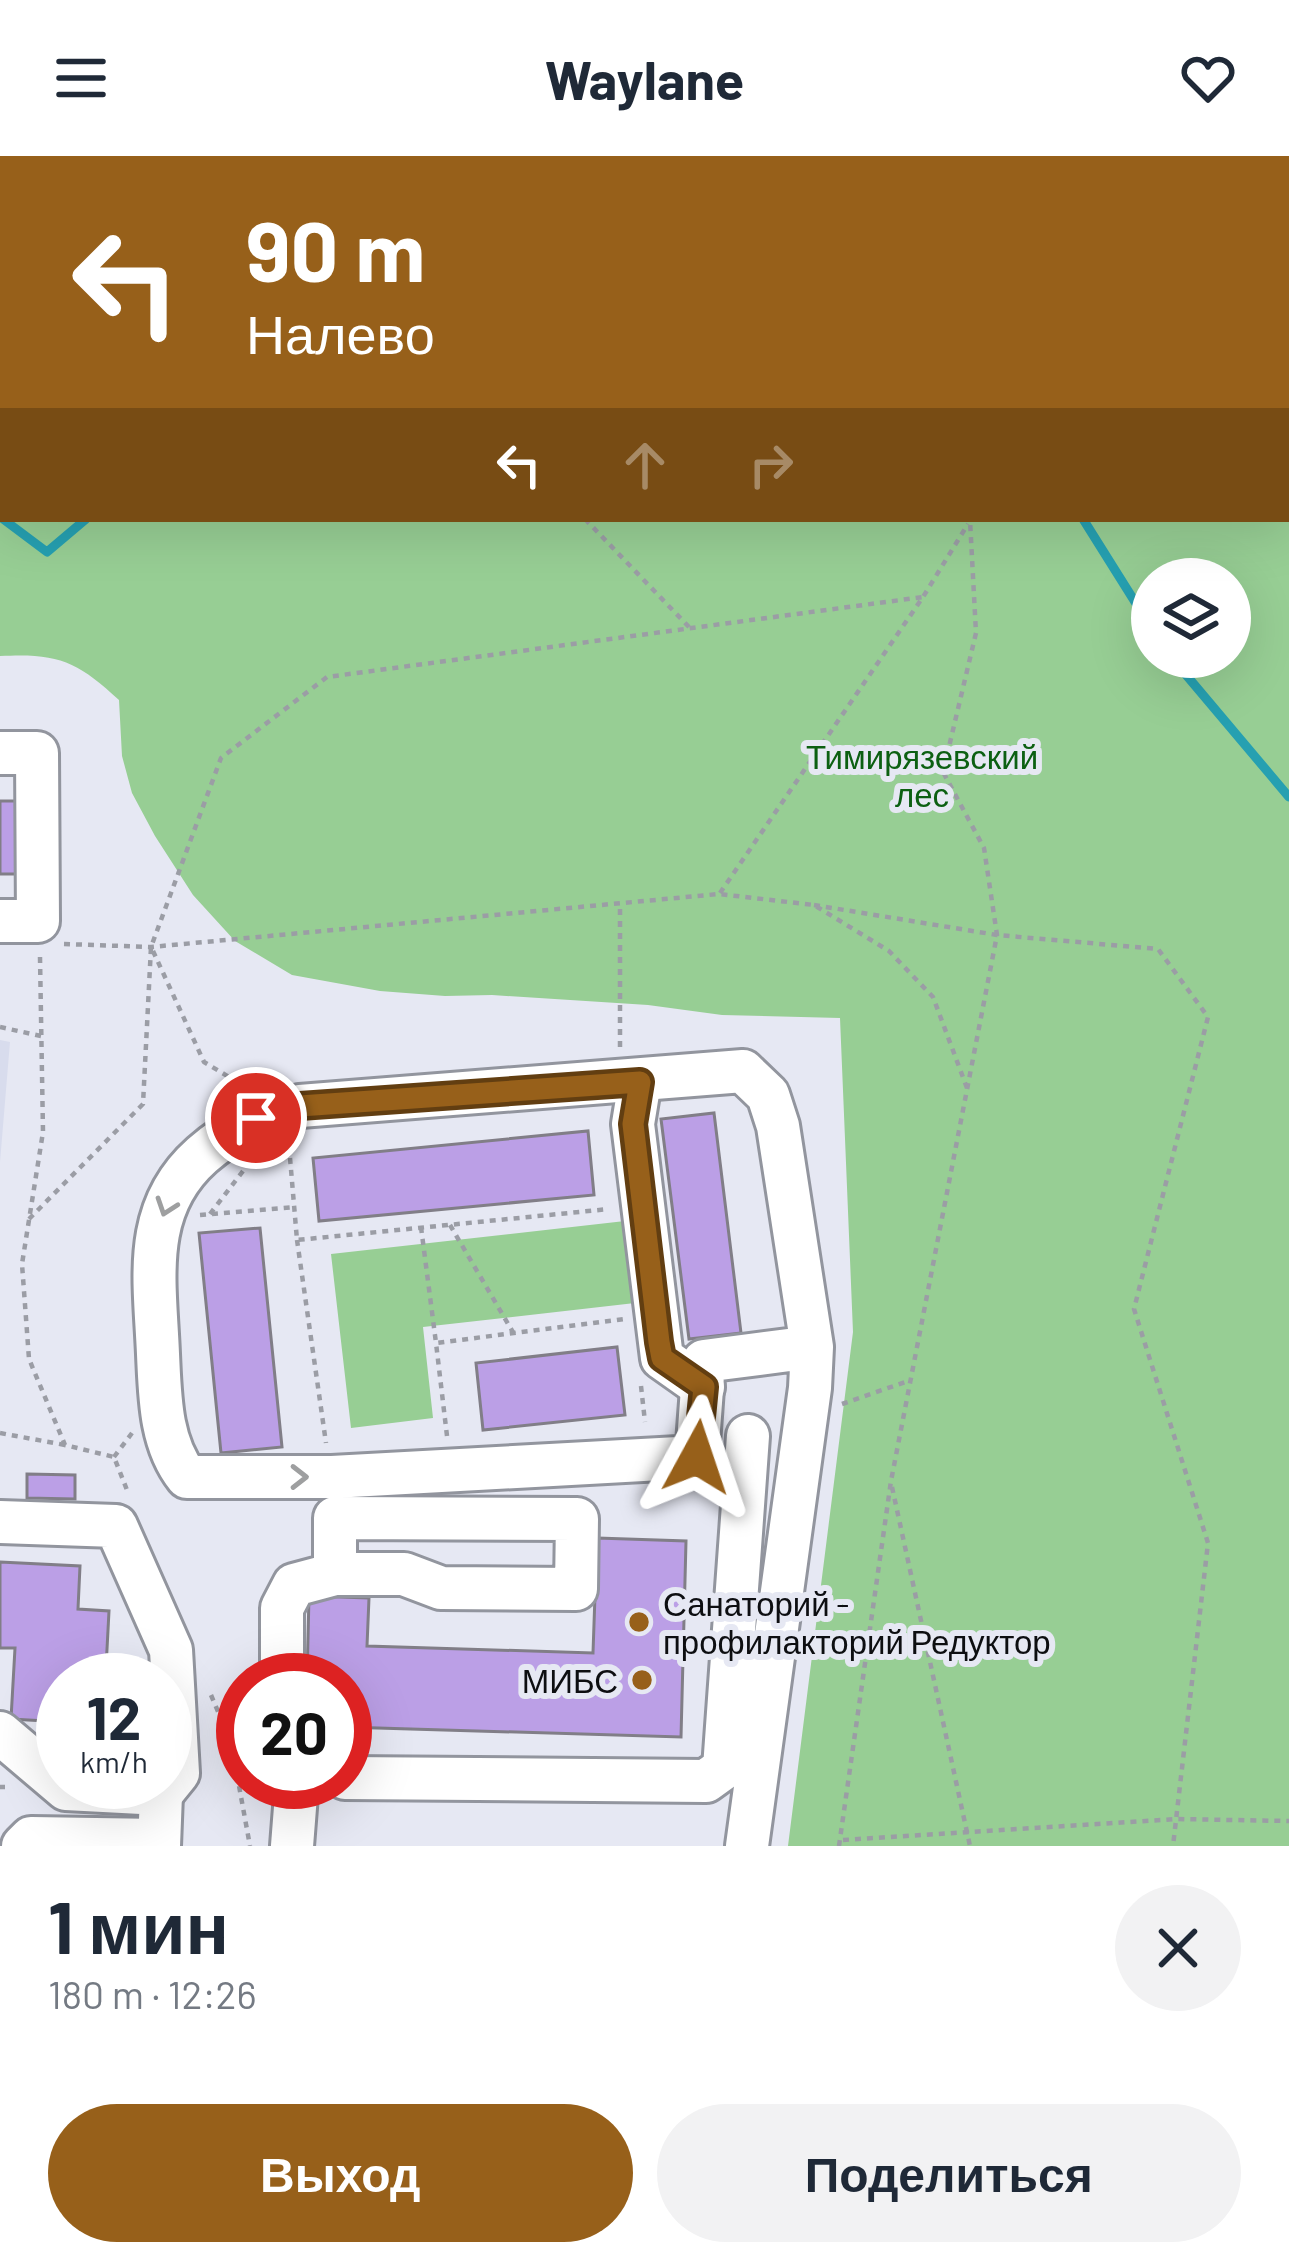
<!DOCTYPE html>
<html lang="ru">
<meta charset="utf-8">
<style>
body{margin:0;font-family:Barlow,sans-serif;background:#f2f2f3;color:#1f2937;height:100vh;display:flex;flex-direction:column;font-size:45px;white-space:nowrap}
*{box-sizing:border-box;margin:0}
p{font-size:39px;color:#747a83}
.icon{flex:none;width:66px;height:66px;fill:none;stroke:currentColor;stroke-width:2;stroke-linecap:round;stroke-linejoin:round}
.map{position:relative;height:1690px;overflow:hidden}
.details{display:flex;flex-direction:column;background:#fff;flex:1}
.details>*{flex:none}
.hud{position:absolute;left:0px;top:0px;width:1290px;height:366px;box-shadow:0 12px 48px #0002;background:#97601a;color:#fff;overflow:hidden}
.controls{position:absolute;left:1131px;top:402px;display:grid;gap:24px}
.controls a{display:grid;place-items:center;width:120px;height:120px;border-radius:50%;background:#fff;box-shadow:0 12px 48px #0002;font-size:60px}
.speed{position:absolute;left:36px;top:1497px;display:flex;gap:24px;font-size:60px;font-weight:700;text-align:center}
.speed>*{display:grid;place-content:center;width:156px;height:156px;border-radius:50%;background:#fff;box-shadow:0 12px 48px #0002;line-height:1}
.speed small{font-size:30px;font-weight:400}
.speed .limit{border:18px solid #d22;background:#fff;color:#111}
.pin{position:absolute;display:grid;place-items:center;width:102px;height:102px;color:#fff;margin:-51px;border:6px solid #fff;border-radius:50%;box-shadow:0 3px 12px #0007}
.me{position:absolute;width:132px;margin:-66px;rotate:5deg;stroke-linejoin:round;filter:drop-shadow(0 0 9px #0008)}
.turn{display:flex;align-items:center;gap:42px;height:252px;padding:0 48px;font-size:54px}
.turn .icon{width:156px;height:156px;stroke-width:2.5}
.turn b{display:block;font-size:84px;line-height:102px}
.lanes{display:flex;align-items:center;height:114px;padding:0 48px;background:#0003;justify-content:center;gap:60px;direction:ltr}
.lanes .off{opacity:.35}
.round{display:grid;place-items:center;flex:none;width:126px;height:126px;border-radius:63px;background:#f2f2f3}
.headline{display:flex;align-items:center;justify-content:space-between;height:204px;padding:0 48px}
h1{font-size:72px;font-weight:700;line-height:90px}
.primary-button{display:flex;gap:24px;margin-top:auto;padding:24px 48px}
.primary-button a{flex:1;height:138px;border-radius:72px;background:#97601a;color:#fff;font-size:48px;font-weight:700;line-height:138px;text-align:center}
.primary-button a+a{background:#f2f2f3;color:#1f2937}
header{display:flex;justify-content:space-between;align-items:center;height:156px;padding:0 48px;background:#fff;font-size:54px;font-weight:700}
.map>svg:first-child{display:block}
</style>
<header><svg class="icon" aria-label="menu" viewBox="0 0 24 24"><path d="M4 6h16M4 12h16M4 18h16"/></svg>Waylane<svg class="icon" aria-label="heart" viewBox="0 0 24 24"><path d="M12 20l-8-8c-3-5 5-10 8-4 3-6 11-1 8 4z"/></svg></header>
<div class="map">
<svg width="1289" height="1690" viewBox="0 0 1289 1690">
<rect width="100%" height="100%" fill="#e6e8f3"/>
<polygon fill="#eedbcb" points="233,0 1278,0 1279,3 234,3"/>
<polygon fill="#d8dced" points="0,884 10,886 0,1006"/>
<g fill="#97ce94" fill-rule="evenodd">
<path d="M0,197H3V363H1287L1289,325V1690H788L853,1176L840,862L722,859L648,849L492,839L445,840L380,835L292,819L235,785L193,739L155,680L132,637L122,600L119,544C77,505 58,497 0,500ZM1152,423H1230V501H1152Z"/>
<polygon points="625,1065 635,1147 423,1171 433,1262 351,1272 331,1098"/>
</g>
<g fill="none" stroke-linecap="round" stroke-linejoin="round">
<g stroke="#26a0b1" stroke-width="9">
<polyline points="1287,313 1289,311"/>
<polyline points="3,363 47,396 86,363"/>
<polyline points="1083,363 1152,473"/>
<polyline points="1171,501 1289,641"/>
</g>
</g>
<g fill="#bb9fe6" stroke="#817e87" stroke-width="3">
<polygon points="876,0 933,0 934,3 878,3"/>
<polygon points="1002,0 1052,0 1053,3 1003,3"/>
<polygon points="1133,0 1203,0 1194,3"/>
<polygon points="1287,74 1289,80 1287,150"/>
<rect x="0" y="645" width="22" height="73"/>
<polygon points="714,957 741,1177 689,1183 661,963"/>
<polygon points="588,975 594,1039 319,1065 313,1002"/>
<polygon points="260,1072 282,1291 221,1297 199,1077"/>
<polygon points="617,1191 625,1259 483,1274 476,1207"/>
<polygon points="27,1318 75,1319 75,1343 27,1342"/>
<polygon points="597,1382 686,1385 681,1581 345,1571 345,1524 307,1524 309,1440 369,1442 367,1490 593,1497"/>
<polygon points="0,1406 80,1410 78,1453 109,1455 106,1512 100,1512 99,1524 63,1524 63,1566 11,1563 15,1492 0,1492"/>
</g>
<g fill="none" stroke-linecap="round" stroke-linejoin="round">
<g stroke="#92959e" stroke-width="48">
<g id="minor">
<polyline points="209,0 210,3"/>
<polyline points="787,0 789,3"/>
<polyline points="950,0 951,3"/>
<polyline points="1238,0 1239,3"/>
<polyline points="29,3 30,0"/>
<polyline points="1287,5 1289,11"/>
<polyline points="0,35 3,32"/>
<polyline points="0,160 3,160"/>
<polyline points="1287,169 1289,168"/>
<polyline points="0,597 37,597 38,765 0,765"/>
<polyline points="640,925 633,968 662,1202 703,1231"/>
<polyline points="0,1366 116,1370 171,1494 178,1617 161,1638"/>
<polyline points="282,1524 282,1452 294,1429 335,1418 404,1418 441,1432 576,1433 577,1363 335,1362 335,1418"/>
<polyline points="0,1577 66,1633 161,1638 159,1690"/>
<polyline points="345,1622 706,1625 724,1612 748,1280"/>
<polyline points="23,1690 31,1682 159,1684"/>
<polyline points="292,1690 297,1626"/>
<path d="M747,1690L810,1232L812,1191L778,970L768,939L743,915L300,950C261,960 233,972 202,999C141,1053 155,1124 158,1198C160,1240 160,1287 187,1321H332L697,1301L704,1205L812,1191"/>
</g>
</g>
<g stroke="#9b9da5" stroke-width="4.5" stroke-dasharray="6 6" stroke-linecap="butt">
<polyline points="1103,0 1104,3"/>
<polyline points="585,363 689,471"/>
<polyline points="720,737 923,441 968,368"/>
<polyline points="814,749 997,779 1158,793 1208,861 1134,1153 1208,1387 1173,1690"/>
<polyline points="64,788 151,791 719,738 814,749 889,795 933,841 967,932"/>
<polyline points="153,795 204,906 244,930"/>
<polyline points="40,801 43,976 22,1108 29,1203 65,1289 114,1301 127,1334"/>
<polyline points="0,871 41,880"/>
<polyline points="620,891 620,747"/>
<polyline points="289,990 297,1084 609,1053"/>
<polyline points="210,1058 247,1010"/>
<polyline points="200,1059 295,1051"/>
<polyline points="29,1063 143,948 151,791 221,602 327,521 923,441"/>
<polyline points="450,1069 514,1178"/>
<polyline points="421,1071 436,1187"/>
<polyline points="297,1084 326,1287"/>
<polyline points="641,1230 645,1266"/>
<polyline points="842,1248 911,1224"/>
<polyline points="0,1277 65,1289"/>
<polyline points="447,1280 436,1187 624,1163"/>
<polyline points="114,1301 132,1277"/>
<polyline points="892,1331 970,1690"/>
<polyline points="211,1539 231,1586 250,1690"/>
<polyline points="0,1631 5,1631"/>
<polyline points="843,1684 1177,1663 1289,1665"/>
<polyline points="839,1690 891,1325 997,779 984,692 943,616 976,477 970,364"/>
</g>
<use href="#minor" stroke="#fff" stroke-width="42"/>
</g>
<defs><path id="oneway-chevron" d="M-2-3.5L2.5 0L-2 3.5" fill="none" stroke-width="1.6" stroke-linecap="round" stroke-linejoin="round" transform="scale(3)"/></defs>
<g stroke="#9e9fa0">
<use href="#oneway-chevron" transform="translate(166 1051) rotate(109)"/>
<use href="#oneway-chevron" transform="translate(299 1321)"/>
</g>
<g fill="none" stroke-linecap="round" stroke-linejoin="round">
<g stroke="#623e11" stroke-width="30">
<polyline id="route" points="256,962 300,950 640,926 633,968 659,1186 662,1202 704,1231 697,1301"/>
</g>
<use href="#route" stroke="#97601a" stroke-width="21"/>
</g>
<g fill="#97601a" stroke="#e6e8f3" stroke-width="4.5">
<circle cx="639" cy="1466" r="12"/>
<circle cx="642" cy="1524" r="12"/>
</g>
<g text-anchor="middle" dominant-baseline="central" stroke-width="12" stroke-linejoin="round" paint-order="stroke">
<g font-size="33" fill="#0c6012" stroke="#e6e8f3">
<text x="922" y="600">Тимирязевский<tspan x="922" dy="38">лес</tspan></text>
</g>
<g font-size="33" fill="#0d0e11" stroke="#e6e8f3" text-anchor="start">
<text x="663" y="1447">Санаторий -<tspan x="663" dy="38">профилакторий Редуктор</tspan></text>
<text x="618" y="1524" text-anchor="end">МИБС</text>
</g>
</g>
</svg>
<div class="controls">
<a><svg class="icon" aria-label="layers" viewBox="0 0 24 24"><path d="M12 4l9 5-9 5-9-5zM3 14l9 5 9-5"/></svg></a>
</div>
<div class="speed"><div>12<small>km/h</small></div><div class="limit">20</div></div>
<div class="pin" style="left:256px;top:962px;background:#d93025"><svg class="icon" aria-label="arrive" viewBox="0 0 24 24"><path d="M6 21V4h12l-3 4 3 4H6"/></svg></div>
<svg class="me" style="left:697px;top:1301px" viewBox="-20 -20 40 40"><path d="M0-17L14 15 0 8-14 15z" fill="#97601a" stroke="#fff" stroke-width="4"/></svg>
<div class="hud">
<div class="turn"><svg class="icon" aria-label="left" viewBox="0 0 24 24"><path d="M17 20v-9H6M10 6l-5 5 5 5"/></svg><div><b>90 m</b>Налево</div></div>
<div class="lanes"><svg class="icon" aria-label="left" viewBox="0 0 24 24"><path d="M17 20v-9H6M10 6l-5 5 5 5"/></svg><svg class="icon off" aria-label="ahead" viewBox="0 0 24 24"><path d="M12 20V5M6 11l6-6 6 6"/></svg><svg class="icon off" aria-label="right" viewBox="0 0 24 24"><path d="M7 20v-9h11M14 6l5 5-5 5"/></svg></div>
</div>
</div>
<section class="details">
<div class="headline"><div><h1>1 мин</h1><p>180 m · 12:26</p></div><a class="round"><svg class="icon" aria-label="close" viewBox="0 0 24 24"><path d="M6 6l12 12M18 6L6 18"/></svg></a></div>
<div class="primary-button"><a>Выход</a><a>Поделиться</a></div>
</section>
